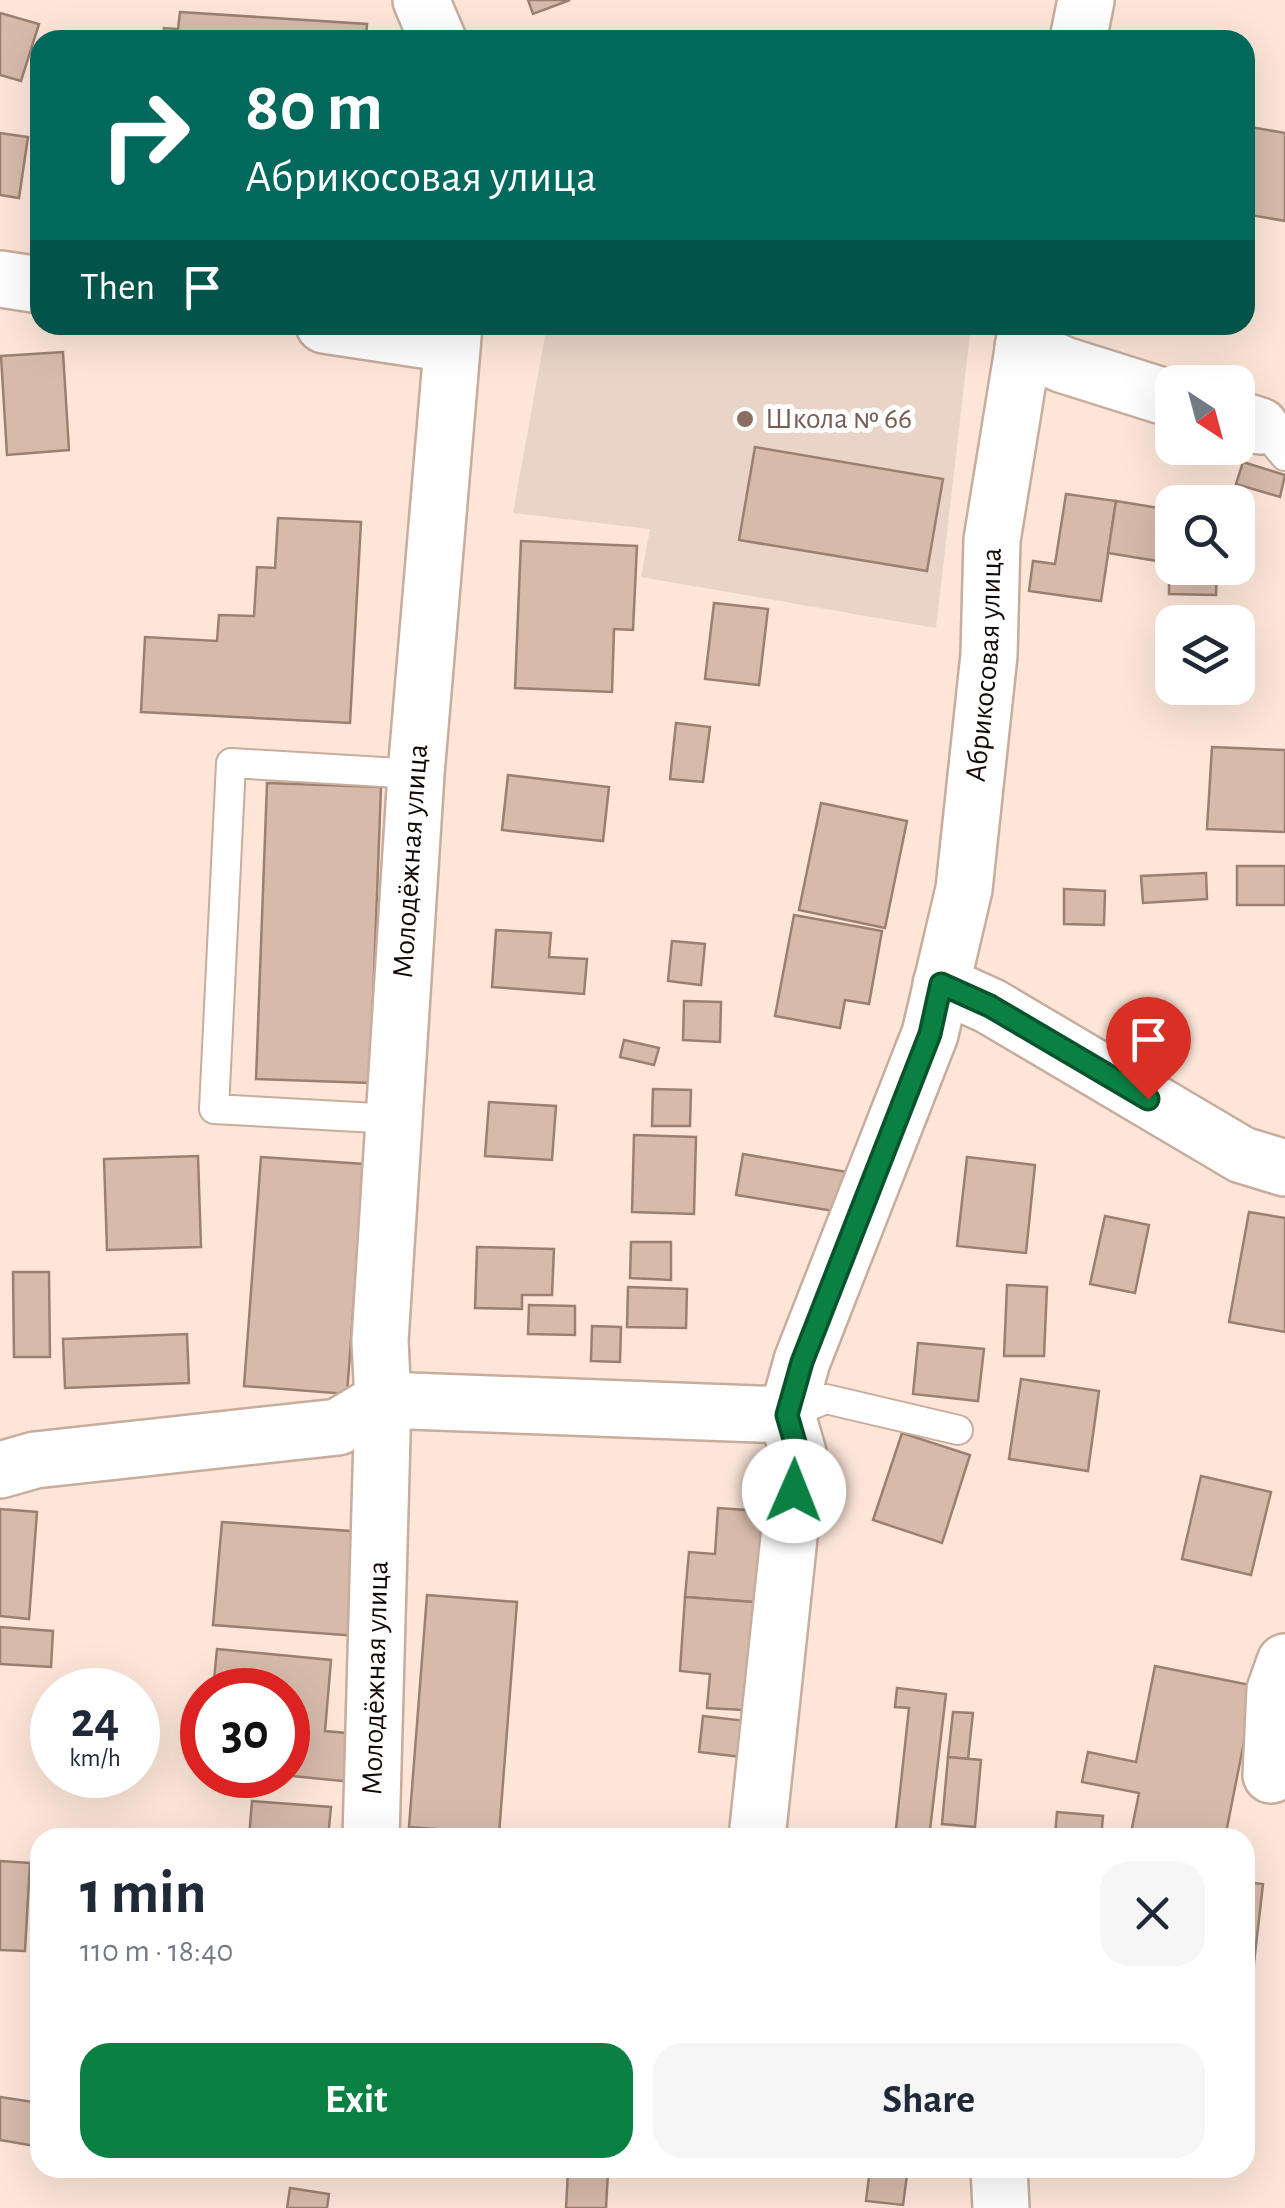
<!DOCTYPE html>
<meta charset="utf-8">
<style>
body{margin:0;font-family:"Alegreya Sans",sans-serif;background:#f6f6f7;color:#1f2937;height:100vh;display:flex;flex-direction:column;font-size:38px;white-space:nowrap}
*{box-sizing:border-box;margin:0}
p{font-size:32px;color:#747a83}
.icon{flex:none;width:55px;height:55px;fill:none;stroke:currentColor;stroke-width:2;stroke-linecap:round;stroke-linejoin:round}
.map{position:relative;flex:1;overflow:hidden}
.panel{position:absolute;left:30px;top:1828px;width:1225px;height:350px;display:flex;flex-direction:column;background:#fff;border-radius:30px;box-shadow:0 10px 40px #0002}
.panel>*{flex:none}
.top-card{position:absolute;left:30px;top:30px;width:1225px;height:305px;border-radius:30px;box-shadow:0 10px 40px #0002;background:#00695c;color:#fff;overflow:hidden}
.needle{width:65px;rotate:144deg}
.controls{position:absolute;left:1155px;top:365px;display:grid;gap:20px}
.controls a{display:grid;place-items:center;width:100px;height:100px;border-radius:20px;background:#fff;box-shadow:0 10px 40px #0002;font-size:50px}
.speed{position:absolute;left:30px;top:1668px;display:flex;gap:20px;font-size:50px;font-weight:700;text-align:center}
.speed>*{display:grid;place-content:center;width:130px;height:130px;border-radius:50%;background:#fff;box-shadow:0 10px 40px #0002;line-height:1}
.speed small{font-size:25px;font-weight:400}
.speed .limit{border:15px solid #d22;background:#fff;color:#111}
.pin{position:absolute;display:grid;place-items:center;width:85px;height:85px;color:#fff;margin:-102px -42px;border-radius:50% 50% 50% 0;rotate:-45deg;box-shadow:0 0 10px #0007}
.pin .icon{rotate:45deg}
.me{position:absolute;width:110px;margin:-55px;rotate:1deg;stroke-linejoin:round;filter:drop-shadow(0 0 8px #0008)}
.turn{display:flex;align-items:center;gap:35px;height:210px;padding:0 50px;font-size:45px}
.turn .icon{width:130px;height:130px;stroke-width:2.5}
.turn b{display:block;font-size:70px;line-height:85px}
.then{display:flex;align-items:center;height:95px;padding:0 50px;background:#0003;gap:20px;font-size:38px}
.round{display:grid;place-items:center;flex:none;width:105px;height:105px;border-radius:30px;background:#f6f6f7}
.head{display:flex;align-items:center;justify-content:space-between;height:170px;padding:0 50px}
h1{font-size:60px;font-weight:700;line-height:75px}
.cta{display:flex;gap:20px;margin-top:auto;padding:20px 50px}
.cta a{flex:1;height:115px;border-radius:30px;background:#0b8043;color:#fff;font-size:40px;font-weight:700;line-height:115px;text-align:center}
.cta a+a{background:#f6f6f7;color:#1f2937}
.map>svg:first-child{display:block}
</style>
<div class="map">
<svg width="1285" height="2208" viewBox="0 0 1285 2208">
<rect width="100%" height="100%" fill="#fde5d8"/>
<polygon fill="#ead4c8" points="547,325 971,325 936,628 641,577 650,529 513,513"/>
<g fill="#d7baaa" stroke="#9b8071" stroke-width="2.5">
<polygon points="528,0 570,0 533,14"/>
<polygon points="180,12 367,24 366,40 163,40 164,28 178,29"/>
<polygon points="0,13 39,24 21,81 0,75"/>
<polygon points="1245,126 1285,133 1285,221 1245,214"/>
<polygon points="0,133 28,137 19,198 0,195"/>
<polygon points="63,352 69,450 7,455 1,356"/>
<polygon points="755,447 943,479 927,571 739,540"/>
<polygon points="1243,462 1285,475 1280,497 1236,484"/>
<polygon points="1066,494 1116,501 1101,601 1029,591 1033,561 1055,564"/>
<polygon points="1116,501 1165,509 1157,561 1108,553"/>
<polygon points="278,518 361,522 350,723 141,712 145,637 217,641 219,615 254,616 257,567 275,568"/>
<polygon points="521,541 637,546 633,630 614,629 612,692 515,688"/>
<polygon points="1169,562 1172,562 1172,568 1217,568 1216,595 1169,594"/>
<polygon points="714,603 768,609 759,685 705,679"/>
<polygon points="676,723 710,727 703,782 670,779"/>
<polygon points="1212,747 1285,750 1285,832 1207,829"/>
<polygon points="508,775 609,787 603,841 502,830"/>
<polygon points="267,783 381,787 370,1083 256,1079"/>
<polygon points="821,803 907,821 885,928 799,910"/>
<rect x="1237" y="866" width="48" height="39"/>
<polygon points="1206,873 1207,899 1143,903 1141,876"/>
<polygon points="1064,889 1105,891 1104,925 1064,924"/>
<polygon points="794,915 882,931 869,1004 845,1000 840,1028 775,1016"/>
<polygon points="496,930 551,933 549,957 587,959 584,994 492,987"/>
<polygon points="672,941 705,944 701,985 668,981"/>
<polygon points="684,1001 721,1002 720,1042 683,1040"/>
<polygon points="624,1040 659,1048 654,1065 620,1057"/>
<polygon points="653,1089 691,1090 690,1126 652,1126"/>
<polygon points="489,1102 556,1106 552,1160 485,1156"/>
<polygon points="634,1135 696,1137 694,1214 632,1212"/>
<polygon points="743,1154 847,1172 840,1212 736,1195"/>
<polygon points="198,1156 201,1247 107,1250 104,1159"/>
<polygon points="261,1157 364,1164 347,1394 244,1386"/>
<polygon points="967,1157 1035,1165 1026,1253 957,1246"/>
<polygon points="1249,1212 1285,1218 1285,1332 1229,1322"/>
<polygon points="1105,1216 1149,1225 1135,1293 1090,1284"/>
<polygon points="631,1242 671,1242 671,1280 630,1278"/>
<polygon points="477,1247 554,1249 552,1295 522,1295 522,1309 475,1308"/>
<polygon points="13,1272 49,1272 50,1357 14,1357"/>
<polygon points="1007,1285 1047,1287 1044,1356 1004,1356"/>
<polygon points="628,1287 687,1289 686,1328 627,1327"/>
<polygon points="529,1305 575,1306 575,1335 528,1334"/>
<polygon points="592,1326 621,1327 620,1362 591,1361"/>
<polygon points="187,1334 189,1383 65,1388 63,1339"/>
<polygon points="918,1343 984,1349 978,1401 913,1394"/>
<polygon points="1021,1379 1099,1391 1088,1471 1009,1459"/>
<polygon points="902,1433 970,1455 942,1543 873,1520"/>
<polygon points="1201,1476 1271,1492 1251,1575 1182,1559"/>
<polygon points="718,1508 776,1512 769,1603 685,1597 689,1552 715,1554"/>
<polygon points="0,1509 37,1512 29,1619 0,1616"/>
<polygon points="222,1522 365,1532 357,1636 213,1625"/>
<polygon points="427,1595 517,1602 499,1834 409,1827"/>
<polygon points="685,1597 769,1603 761,1711 707,1708 710,1674 680,1671"/>
<polygon points="0,1627 53,1631 51,1667 0,1664"/>
<polygon points="217,1649 331,1660 325,1731 358,1734 352,1782 282,1775 288,1775 288,1690 213,1690"/>
<polygon points="1155,1666 1255,1686 1225,1838 1130,1838 1139,1793 1082,1782 1088,1752 1136,1762"/>
<polygon points="897,1688 946,1694 929,1838 895,1838 909,1708 895,1707"/>
<polygon points="953,1712 973,1713 968,1759 948,1757"/>
<polygon points="703,1716 746,1721 742,1757 699,1752"/>
<polygon points="948,1757 981,1760 975,1827 942,1824"/>
<polygon points="252,1801 331,1807 328,1838 249,1838"/>
<polygon points="1057,1812 1103,1816 1101,1838 1055,1836"/>
<polygon points="0,1861 30,1863 25,1951 0,1950"/>
<polygon points="1245,1882 1263,1884 1254,1963 1245,1962"/>
<polygon points="0,2097 40,2103 35,2146 0,2140"/>
<polygon points="870,2168 908,2168 903,2205 866,2201"/>
<polygon points="568,2171 608,2173 606,2208 566,2208"/>
<polygon points="290,2188 329,2194 327,2208 287,2208"/>
</g>
<g fill="none" stroke-linecap="round" stroke-linejoin="round">
<g stroke="#c8ac9c" stroke-width="32">
<g id="lane">
<polyline points="1260,426 1285,456"/>
<polyline points="394,1119 214,1109 231,763 416,774"/>
<polyline points="787,1415 826,1399 958,1430"/>
</g>
</g>
<g stroke="#c8ac9c" stroke-width="60">
<g id="street">
<polyline points="421,0 438,40"/>
<polyline points="1078,40 1086,0"/>
<polyline points="0,279 40,285"/>
<polyline points="324,325 450,344"/>
<polyline points="1023,347 1064,365 1172,399"/>
<polyline points="1238,419 1260,426"/>
<polyline points="941,984 990,1006 1242,1155 1285,1168"/>
<polyline points="383,1400 787,1415"/>
<polyline points="0,1470 35,1460 338,1427 383,1400"/>
<polyline points="1271,1775 1275,1690 1285,1662"/>
<path id="s1" d="M371,1838L383,1400L380,1341L416,774L454,325"/>
<path id="s2" d="M757,1838L798,1453L787,1415L802,1361L930,1034L964,889L989,655L992,540L1027,325"/>
<polyline points="999,2168 1001,2208"/>
</g>
</g>
<use href="#lane" stroke="#fff" stroke-width="28"/>
<use href="#street" stroke="#fff" stroke-width="55"/>
</g>
<g fill="none" stroke-linecap="round" stroke-linejoin="round">
<g stroke="#07532c" stroke-width="25">
<polyline id="route" points="794,1491 798,1453 787,1415 802,1362 930,1034 941,984 990,1006 1148,1099"/>
</g>
<use href="#route" stroke="#0b8043" stroke-width="18"/>
</g>
<circle fill="#8d6e63" stroke="#fff" stroke-width="4" cx="745" cy="419" r="10"/>
<g text-anchor="middle" dominant-baseline="central" stroke-width="10" stroke-linejoin="round" paint-order="stroke">
<g font-size="30" fill="#785e54" stroke="#fff" text-anchor="start">
<text x="765" y="419">Школа № 66</text>
</g>
<g font-size="30" fill="#140a05" stroke="#fff">
<text stroke="none"><textPath href="#s2" startOffset="1208">Абрикосовая улица</textPath></text>
<text stroke="none"><textPath href="#s1" startOffset="978">Молодёжная улица</textPath></text>
<text stroke="none"><textPath href="#s1" startOffset="160">Молодёжная улица</textPath></text>
</g>
</g>
</svg>
<div class="controls">
<a><svg class="needle" viewBox="-14 -14 28 28"><path d="M0-13l5 13h-10z" fill="#e53935"/><path d="M0 13l5-13h-10z" fill="#747a83"/></svg></a>
<a><svg class="icon" aria-label="search" viewBox="0 0 24 24"><circle cx="10" cy="10" r="6"/><path d="M15 15l6 6"/></svg></a>
<a><svg class="icon" aria-label="layers" viewBox="0 0 24 24"><path d="M12 4l9 5-9 5-9-5zM3 14l9 5 9-5"/></svg></a>
</div>
<div class="speed"><div>24<small>km/h</small></div><div class="limit">30</div></div>
<div class="pin" style="left:1148px;top:1099px;background:#d93025"><svg class="icon" aria-label="arrive" viewBox="0 0 24 24"><path d="M6 21V4h12l-3 4 3 4H6"/></svg></div>
<svg class="me" style="left:794px;top:1491px" viewBox="-20 -20 40 40"><circle r="19" fill="#fff"/><path d="M0-13L10 11 0 6-10 11z" fill="#0b8043"/></svg>
<div class="top-card">
<div class="turn"><svg class="icon" aria-label="right" viewBox="0 0 24 24"><path d="M7 20v-9h11M14 6l5 5-5 5"/></svg><div><b>80 m</b>Абрикосовая улица</div></div>
<div class="then">Then<svg class="icon" aria-label="arrive" viewBox="0 0 24 24"><path d="M6 21V4h12l-3 4 3 4H6"/></svg></div>
</div>
<section class="panel">
<div class="head"><div><h1>1 min</h1><p>110 m · 18:40</p></div><a class="round"><svg class="icon" aria-label="close" viewBox="0 0 24 24"><path d="M6 6l12 12M18 6L6 18"/></svg></a></div>
<div class="cta"><a>Exit</a><a>Share</a></div>
</section>
</div>
